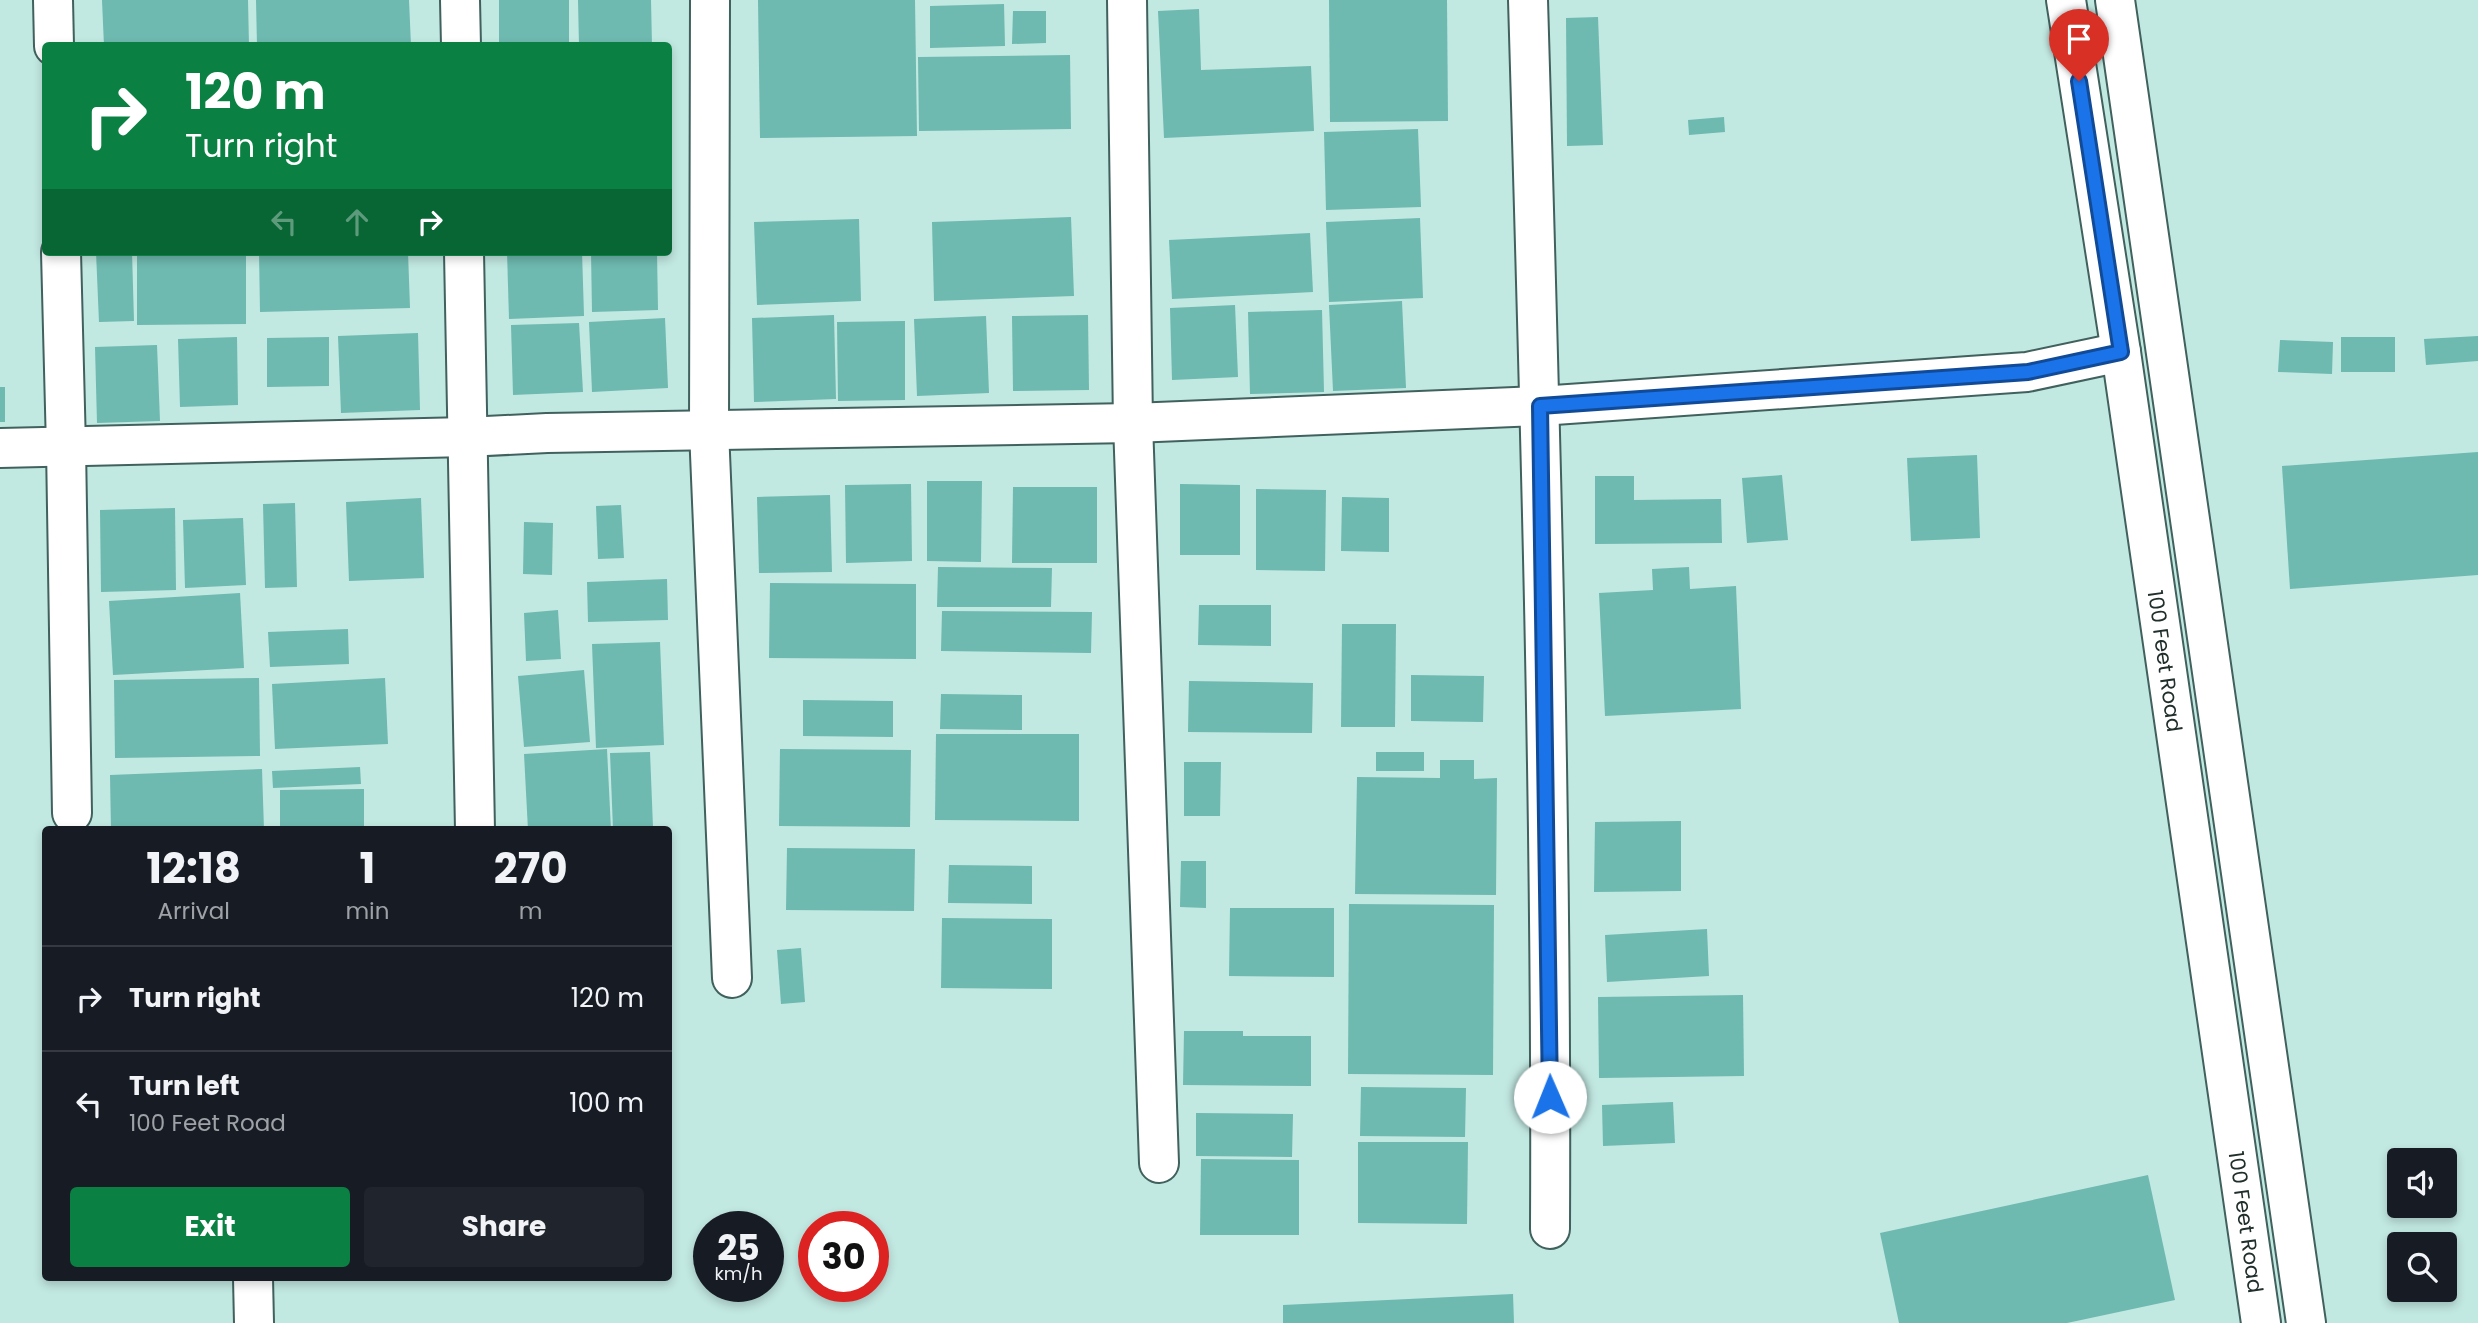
<!DOCTYPE html>
<style>
body{margin:0;font-family:Poppins,sans-serif;background:#20242c;color:#f1f3f6;height:100vh;display:flex;flex-direction:column;font-size:26px;white-space:nowrap}
*{box-sizing:border-box;margin:0}
p{font-size:23px;color:#9ea1a6}
.icon{flex:none;width:38px;height:38px;fill:none;stroke:currentColor;stroke-width:2;stroke-linecap:round;stroke-linejoin:round}
.map{position:relative;flex:1;overflow:hidden}
.sheet{position:absolute;left:42px;top:826px;width:630px;height:455px;display:flex;flex-direction:column;background:#171b24;border-radius:7px;box-shadow:0 4px 10px #0003}
.sheet>*{flex:none}
.top-card{position:absolute;left:42px;top:42px;width:630px;height:214px;border-radius:7px;box-shadow:0 4px 10px #0003;background:#0b8043;color:#fff;overflow:hidden}
.tools{position:absolute;left:2387px;top:1148px;display:grid;gap:14px}
.tools a{display:grid;place-items:center;width:70px;height:70px;border-radius:7px;background:#171b24;box-shadow:0 4px 10px #0003;font-size:35px}
.speed{position:absolute;left:693px;top:1211px;display:flex;gap:14px;font-size:35px;font-weight:700;text-align:center}
.speed>*{display:grid;place-content:center;width:91px;height:91px;border-radius:50%;background:#171b24;box-shadow:0 4px 10px #0003;line-height:1}
.speed small{font-size:18px;font-weight:400}
.speed .limit{border:10px solid #d22;background:#fff;color:#111}
.pin{position:absolute;display:grid;place-items:center;width:60px;height:60px;color:#fff;margin:-72px -30px;border-radius:50% 50% 50% 0;rotate:-45deg;box-shadow:0 0 7px #0007}
.pin .icon{rotate:45deg}
.me{position:absolute;width:77px;margin:-38px;rotate:359deg;stroke-linejoin:round;filter:drop-shadow(0 0 5px #0008)}
.turn{display:flex;align-items:center;gap:24px;height:147px;padding:0 28px;font-size:32px}
.turn .icon{width:91px;height:91px;stroke-width:2.5}
.turn b{display:block;font-size:49px;line-height:60px}
.lanes{display:flex;align-items:center;height:66px;padding:0 28px;background:#0003;justify-content:center;gap:35px;direction:ltr}
.lanes .off{opacity:.35}
.eta{display:flex;justify-content:space-evenly;align-items:center;height:119px;text-align:center}
.eta b{font-size:42px;font-weight:700;line-height:49px}
.button{display:flex;gap:14px;margin-top:auto;padding:14px 28px}
.button a{flex:1;height:80px;border-radius:7px;background:#0b8043;color:#fff;font-size:28px;font-weight:700;line-height:80px;text-align:center}
.button a+a{background:#20242c;color:#f1f3f6}
ul{padding:0;list-style:none}
li{display:flex;align-items:center;gap:21px;height:105px;padding:0 28px;border-top:2px solid #363941}
li div{flex:1}
li b{display:block;font-size:26px}
li em{font-style:normal}
.map>svg:first-child{display:block}
</style>
<div class="map">
<svg width="2478" height="1323" viewBox="0 0 2478 1323">
<rect width="100%" height="100%" fill="#c2e8e2"/>
<g fill="#6eb9b0">
<polygon points="102,0 248,0 249,46 104,46"/>
<polygon points="256,0 409,0 411,46 257,46"/>
<rect x="499" y="0" width="70" height="46"/>
<polygon points="578,0 651,0 652,46 579,46"/>
<polygon points="758,0 915,0 917,136 760,138"/>
<polygon points="1329,0 1447,0 1448,121 1330,122"/>
<polygon points="1004,4 1005,46 930,48 930,6"/>
<polygon points="1199,9 1201,70 1311,66 1314,131 1164,138 1158,11"/>
<polygon points="1013,11 1046,11 1046,43 1012,44"/>
<polygon points="1598,17 1603,145 1567,146 1566,18"/>
<polygon points="1070,55 1071,129 919,131 918,57"/>
<polygon points="1724,117 1725,132 1689,135 1688,120"/>
<polygon points="1418,129 1421,207 1326,210 1324,132"/>
<polygon points="1071,217 1074,296 934,301 932,222"/>
<polygon points="1420,218 1423,298 1329,302 1326,222"/>
<polygon points="859,219 861,301 757,305 754,222"/>
<polygon points="1310,233 1313,292 1172,299 1169,240"/>
<polygon points="96,252 132,252 134,321 99,322"/>
<polygon points="137,252 246,252 246,324 137,325"/>
<polygon points="259,252 408,252 410,308 260,312"/>
<polygon points="507,252 582,252 584,316 509,319"/>
<polygon points="591,252 657,252 658,310 592,312"/>
<polygon points="1402,301 1406,388 1333,391 1329,305"/>
<polygon points="1235,305 1238,377 1172,380 1170,308"/>
<polygon points="1322,310 1324,392 1250,394 1248,312"/>
<polygon points="834,315 836,399 754,402 752,318"/>
<polygon points="1088,315 1089,390 1013,391 1012,316"/>
<polygon points="986,316 989,393 917,396 914,319"/>
<polygon points="665,318 668,388 592,392 589,322"/>
<polygon points="905,321 905,400 838,401 837,322"/>
<polygon points="579,323 583,392 513,395 511,325"/>
<polygon points="418,333 420,410 341,413 338,336"/>
<polygon points="2478,336 2478,361 2426,365 2424,339"/>
<polygon points="237,337 238,405 180,407 178,339"/>
<polygon points="329,337 329,386 267,387 267,338"/>
<rect x="2341" y="337" width="54" height="35"/>
<polygon points="2280,340 2333,342 2332,374 2278,372"/>
<polygon points="157,345 160,421 97,423 95,347"/>
<rect x="0" y="387" width="5" height="35"/>
<polygon points="2478,452 2478,575 2290,589 2282,466"/>
<polygon points="1977,455 1980,538 1911,541 1907,458"/>
<polygon points="1782,475 1788,540 1747,543 1742,478"/>
<polygon points="1595,476 1634,476 1634,500 1721,499 1722,543 1595,544"/>
<polygon points="927,481 982,481 981,562 927,561"/>
<polygon points="911,484 912,561 846,563 845,485"/>
<polygon points="1180,484 1240,485 1240,555 1180,555"/>
<polygon points="1013,487 1097,487 1097,563 1012,563"/>
<polygon points="1256,489 1326,490 1325,571 1256,570"/>
<polygon points="830,495 832,572 759,573 757,497"/>
<polygon points="1342,497 1389,498 1389,552 1341,551"/>
<polygon points="421,498 424,578 349,581 346,502"/>
<polygon points="295,503 297,587 265,588 263,504"/>
<polygon points="621,505 624,558 598,559 596,506"/>
<polygon points="175,508 176,590 101,592 100,510"/>
<polygon points="243,518 246,585 185,588 183,520"/>
<polygon points="524,522 553,523 552,575 523,574"/>
<polygon points="938,567 1052,568 1051,607 937,607"/>
<polygon points="1689,567 1690,589 1736,586 1741,709 1605,716 1599,593 1653,590 1652,569"/>
<polygon points="667,579 668,620 588,622 587,582"/>
<polygon points="770,583 916,584 916,659 769,658"/>
<polygon points="240,593 244,668 113,675 109,601"/>
<polygon points="1199,605 1271,605 1271,646 1198,645"/>
<polygon points="558,610 561,659 526,661 524,613"/>
<polygon points="942,611 1092,612 1091,653 941,651"/>
<polygon points="1342,624 1396,624 1395,727 1341,727"/>
<polygon points="348,629 349,664 270,667 268,632"/>
<polygon points="660,642 664,745 596,748 592,644"/>
<polygon points="584,670 590,742 524,747 518,676"/>
<polygon points="1411,675 1484,676 1483,722 1411,721"/>
<polygon points="259,678 260,756 115,758 114,680"/>
<polygon points="385,678 388,744 275,749 272,684"/>
<polygon points="1189,681 1313,683 1312,733 1188,732"/>
<polygon points="941,694 1022,695 1022,730 940,729"/>
<polygon points="803,700 893,701 893,737 803,736"/>
<polygon points="936,734 1079,734 1079,821 935,820"/>
<polygon points="607,749 611,830 528,830 524,754"/>
<polygon points="780,749 911,750 910,827 779,826"/>
<polygon points="650,752 653,827 613,829 610,753"/>
<rect x="1376" y="752" width="48" height="19"/>
<polygon points="1440,760 1474,760 1474,779 1497,778 1496,895 1355,894 1357,777 1440,778"/>
<polygon points="1184,762 1221,762 1220,816 1184,816"/>
<polygon points="360,767 361,784 273,788 272,771"/>
<polygon points="262,769 264,830 111,830 110,775"/>
<polygon points="364,789 364,830 280,830 280,790"/>
<polygon points="1681,821 1681,891 1594,892 1595,822"/>
<polygon points="787,848 915,849 914,911 786,910"/>
<polygon points="1181,861 1206,861 1206,908 1180,907"/>
<polygon points="949,865 1032,866 1032,904 948,903"/>
<polygon points="1349,904 1494,905 1493,1075 1348,1074"/>
<polygon points="1230,908 1334,908 1334,977 1229,976"/>
<polygon points="942,918 1052,919 1052,989 941,988"/>
<polygon points="1707,929 1709,976 1607,982 1605,935"/>
<polygon points="801,948 805,1002 781,1004 777,950"/>
<polygon points="1743,995 1744,1076 1599,1078 1598,997"/>
<polygon points="1184,1031 1243,1031 1243,1036 1311,1036 1311,1086 1183,1085"/>
<polygon points="1361,1087 1466,1088 1465,1137 1360,1136"/>
<polygon points="1673,1102 1675,1143 1603,1146 1602,1105"/>
<polygon points="1196,1113 1293,1114 1292,1157 1196,1156"/>
<polygon points="1358,1142 1468,1142 1467,1224 1358,1223"/>
<polygon points="1201,1159 1299,1160 1299,1235 1200,1235"/>
<polygon points="2148,1175 2175,1300 2067,1323 1899,1323 1880,1233"/>
<polygon points="1513,1294 1514,1323 1283,1323 1283,1305"/>
</g>
<g fill="none" stroke-linecap="round" stroke-linejoin="round">
<g stroke="#40615d" stroke-width="42">
<g id="minor">
<polyline points="53,0 54,46"/>
<polyline points="460,0 461,46"/>
<polyline points="710,0 709,430 732,978"/>
<polyline points="1127,0 1133,423 1159,1163"/>
<path d="M1528,0C1540,410 1552,820 1550,1229"/>
<polyline points="61,252 66,447 72,813"/>
<polyline points="464,252 475,830"/>
<polyline points="0,448 467,437 547,433 1133,423 1540,406 2027,372 2121,352"/>
<polyline points="253,1278 254,1323"/>
</g>
</g>
<g stroke="#40615d" stroke-width="42">
<g id="tertiary">
<polyline points="2066,0 2121,352 2261,1323"/>
<polyline points="2115,0 2306,1323"/>
</g>
</g>
<use href="#minor" stroke="#fff" stroke-width="38"/>
<use href="#tertiary" stroke="#fff" stroke-width="38"/>
</g>
<g fill="none" stroke-linecap="round" stroke-linejoin="round">
<g stroke="#114b97" stroke-width="18">
<polyline id="route" points="1550,1097 1540,406 2028,372 2121,352 2079,81"/>
</g>
<use href="#route" stroke="#1a73e8" stroke-width="12"/>
</g>
<g text-anchor="middle" dominant-baseline="central" stroke-width="6" stroke-linejoin="round" paint-order="stroke">
<g font-size="21" fill="#202e2c" stroke="#fff">
<text transform="translate(2165 661) rotate(82)">100 Feet Road</text>
<text transform="translate(2246 1222) rotate(82)">100 Feet Road</text>
</g>
</g>
</svg>
<div class="tools">
<a><svg class="icon" aria-label="sound" viewBox="0 0 24 24"><path d="M4 9h4l5-4v14l-5-4H4zM17 9q2 3 0 6"/></svg></a>
<a><svg class="icon" aria-label="search" viewBox="0 0 24 24"><circle cx="10" cy="10" r="6"/><path d="M15 15l6 6"/></svg></a>
</div>
<div class="speed"><div>25<small>km/h</small></div><div class="limit">30</div></div>
<div class="pin" style="left:2079px;top:81px;background:#d93025"><svg class="icon" aria-label="arrive" viewBox="0 0 24 24"><path d="M6 21V4h12l-3 4 3 4H6"/></svg></div>
<svg class="me" style="left:1550px;top:1097px" viewBox="-20 -20 40 40"><circle r="19" fill="#fff"/><path d="M0-13L10 11 0 6-10 11z" fill="#1a73e8"/></svg>
<div class="top-card">
<div class="turn"><svg class="icon" aria-label="right" viewBox="0 0 24 24"><path d="M7 20v-9h11M14 6l5 5-5 5"/></svg><div><b>120 m</b>Turn right</div></div>
<div class="lanes"><svg class="icon off" aria-label="left" viewBox="0 0 24 24"><path d="M17 20v-9H6M10 6l-5 5 5 5"/></svg><svg class="icon off" aria-label="ahead" viewBox="0 0 24 24"><path d="M12 20V5M6 11l6-6 6 6"/></svg><svg class="icon" aria-label="right" viewBox="0 0 24 24"><path d="M7 20v-9h11M14 6l5 5-5 5"/></svg></div>
</div>
<section class="sheet">
<div class="eta">
<div><b>12:18</b><p>Arrival</p></div>
<div><b>1</b><p>min</p></div>
<div><b>270</b><p>m</p></div>
</div>
<ul>
<li><svg class="icon" aria-label="right" viewBox="0 0 24 24"><path d="M7 20v-9h11M14 6l5 5-5 5"/></svg><div><b>Turn right</b></div><em>120 m</em></li>
<li><svg class="icon" aria-label="left" viewBox="0 0 24 24"><path d="M17 20v-9H6M10 6l-5 5 5 5"/></svg><div><b>Turn left</b><p>100 Feet Road</p></div><em>100 m</em></li>
</ul>
<div class="button"><a>Exit</a><a>Share</a></div>
</section>
</div>
